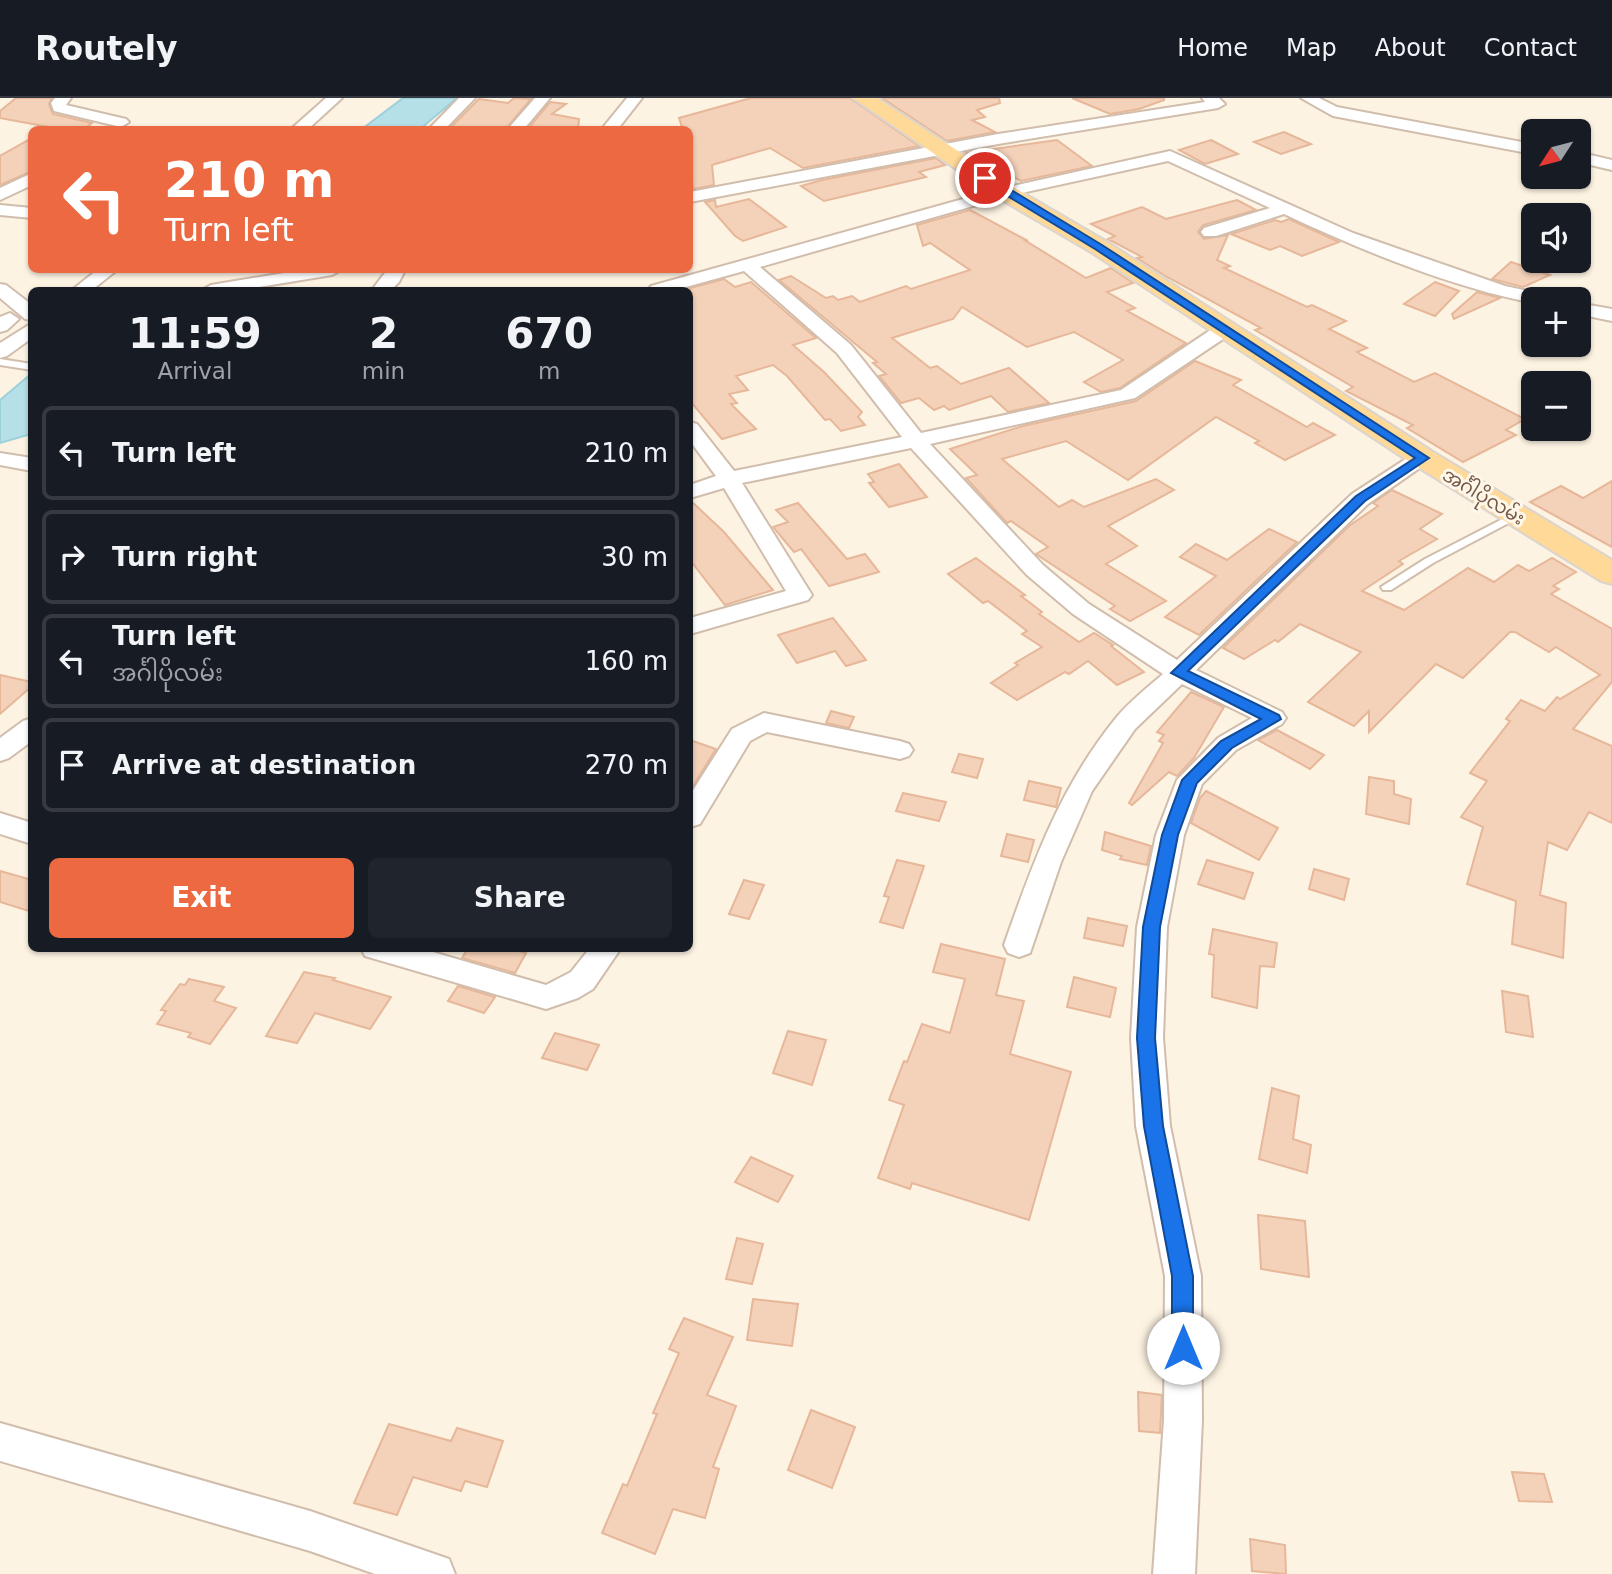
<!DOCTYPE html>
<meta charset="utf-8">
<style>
body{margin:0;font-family:"DejaVu Sans","Noto Sans Myanmar",sans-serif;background:#20242c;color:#f1f3f6;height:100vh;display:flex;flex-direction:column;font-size:26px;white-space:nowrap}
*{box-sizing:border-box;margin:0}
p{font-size:23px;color:#9ea1a6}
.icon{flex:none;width:38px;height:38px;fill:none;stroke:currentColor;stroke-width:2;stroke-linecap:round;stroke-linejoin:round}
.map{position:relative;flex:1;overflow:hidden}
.panel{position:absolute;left:28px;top:189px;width:665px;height:665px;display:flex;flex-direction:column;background:#171b24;border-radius:10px;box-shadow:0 2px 5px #0004}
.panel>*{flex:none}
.guide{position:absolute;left:28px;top:28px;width:665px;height:147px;border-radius:10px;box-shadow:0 2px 5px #0004;background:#ed6942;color:#fff;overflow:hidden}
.needle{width:46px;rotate:234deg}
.buttons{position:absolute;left:1521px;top:21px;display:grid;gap:14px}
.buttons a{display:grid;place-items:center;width:70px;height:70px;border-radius:10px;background:#171b24;box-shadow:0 2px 5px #0004;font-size:35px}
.pin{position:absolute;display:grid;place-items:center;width:60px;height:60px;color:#fff;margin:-30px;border:4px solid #fff;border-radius:50%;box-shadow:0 2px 7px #0007}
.me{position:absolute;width:77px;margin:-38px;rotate:0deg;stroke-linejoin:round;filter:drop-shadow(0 0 5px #0008)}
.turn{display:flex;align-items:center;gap:24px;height:147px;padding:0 21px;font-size:32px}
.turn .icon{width:91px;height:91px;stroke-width:2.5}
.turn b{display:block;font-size:49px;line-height:60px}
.eta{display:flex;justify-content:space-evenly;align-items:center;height:119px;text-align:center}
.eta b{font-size:42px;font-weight:700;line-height:49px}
.action{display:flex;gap:14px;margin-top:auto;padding:14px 21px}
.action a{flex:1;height:80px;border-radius:10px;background:#ed6942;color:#fff;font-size:28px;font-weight:700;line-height:80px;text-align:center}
.action a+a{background:#20242c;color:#f1f3f6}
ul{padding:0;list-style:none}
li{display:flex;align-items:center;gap:21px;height:94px;margin:0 14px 10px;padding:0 7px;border:4px solid #363941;border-radius:10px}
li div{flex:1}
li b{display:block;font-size:26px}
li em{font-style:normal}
header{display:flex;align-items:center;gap:42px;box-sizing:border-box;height:98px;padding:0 35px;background:#171b24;border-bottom:2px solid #363941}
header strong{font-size:33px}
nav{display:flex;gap:38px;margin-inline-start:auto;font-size:24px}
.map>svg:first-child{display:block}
</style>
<header>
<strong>Routely</strong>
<nav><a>Home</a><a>Map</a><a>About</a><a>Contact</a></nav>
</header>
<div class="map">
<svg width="1612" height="1476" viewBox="0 0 1612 1476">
<rect width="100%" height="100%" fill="#fdf3e3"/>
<g fill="#b6e0e8" stroke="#9cd0da" stroke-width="2">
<polygon points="403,0 457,0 420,31 362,31"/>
<polygon points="31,276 31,336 0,345 0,302"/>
</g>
<g fill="#f4d1b9" stroke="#e7b799" stroke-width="2">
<polygon points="16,0 52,0 49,6 53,16 92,25 83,32 65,32 0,20 0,13"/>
<polygon points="514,0 531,1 505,32 448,32 479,1 508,5"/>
<polygon points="751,0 850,0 919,48 803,70 770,50 712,67 714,87 693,91 690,69 690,32 683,32 679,20"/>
<polygon points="882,0 999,0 1000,5 977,12 985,19 972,22 995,34 947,43"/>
<polygon points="1072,0 1164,0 1164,2 1139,11 1110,16"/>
<polygon points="550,4 566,6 552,16 579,21 578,32 527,32"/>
<polygon points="1284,34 1311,46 1281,56 1254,44"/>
<polygon points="32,40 32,73 0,87 0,58"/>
<polygon points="1057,42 1092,68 1021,83 976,58 972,59 966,55"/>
<polygon points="1211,42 1238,56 1205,66 1179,52"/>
<polygon points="936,60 945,67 919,74 926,79 824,103 801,88 822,82"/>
<polygon points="749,101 786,129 743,143 735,138 705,104 715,102 716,109"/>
<polygon points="1237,102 1256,112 1203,127 1198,134 1204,141 1228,137 1217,162 1230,168 1224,170 1307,209 1312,207 1346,223 1329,231 1367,250 1357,254 1362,257 1414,284 1435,275 1525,321 1506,332 1516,337 1463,364 1407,330 1413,327 1346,293 1353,289 1255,232 1261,230 1167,179 1137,160 1142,159 1108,141 1115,138 1091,126 1142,109 1166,121"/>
<polygon points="970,112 1028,143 1026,143 1086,180 1111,170 1133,185 1107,194 1135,210 1127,213 1186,245 1120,290 1101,294 1084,284 1123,262 1074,234 1027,249 962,209 953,221 892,240 930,270 937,268 961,286 1009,270 1049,305 1008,314 991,298 949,312 944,308 934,312 919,300 901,305 879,278 886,276 873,265 877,264 779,182 791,178 826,200 833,198 838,202 852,198 860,204 906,188 911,191 970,172 930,145 923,148 917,127"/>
<polygon points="1289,121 1339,144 1302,158 1280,148 1270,152 1231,136 1275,122 1281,124"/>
<polygon points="1511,164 1550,177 1523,189 1492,181"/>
<polygon points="724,181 735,189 751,184 816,240 793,247 824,274 862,314 858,319 865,327 841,333 830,321 825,322 787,278 773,267 736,278 748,292 729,296 737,305 731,306 756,331 722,341 690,303 690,192 683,192"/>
<polygon points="1435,184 1459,193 1435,218 1404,206"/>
<polygon points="1477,194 1500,200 1454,221 1452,216"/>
<polygon points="1195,263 1241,282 1233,287 1307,329 1313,325 1335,337 1285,362 1255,345 1259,343 1216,319 1128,382 1066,343 1002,361 1059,409 1072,402 1084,409 1156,381 1174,392 1108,428 1137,448 1106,466 1166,503 1130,523 1110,511 1115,508 1036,456 1048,449 1011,423 1007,425 966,380 977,377 950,351 1023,328 1136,303"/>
<polygon points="899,366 927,399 889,409 869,385 874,384 868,376"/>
<polygon points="1612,383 1612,449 1530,404 1561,388 1583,400"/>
<polygon points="1392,392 1442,416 1420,431 1437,441 1399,463 1403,466 1362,493 1404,512 1468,470 1494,484 1518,467 1529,473 1552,460 1576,474 1553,488 1559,491 1551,496 1612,531 1612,584 1573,631 1612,648 1612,725 1589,714 1567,752 1548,744 1540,797 1566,805 1563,860 1512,846 1516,803 1467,786 1483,729 1461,719 1487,683 1470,675 1510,623 1506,621 1521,602 1545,613 1557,599 1560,601 1600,577 1556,549 1549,554 1515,534 1510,534 1463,580 1436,566 1369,634 1369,613 1354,628 1308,604 1361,554 1300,526 1278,544 1275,542 1244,561 1223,550 1349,428 1378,408 1373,405"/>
<polygon points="690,402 724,434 773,492 725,507 690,462"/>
<polygon points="798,405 847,461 865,456 879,474 829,488 801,451 794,454 773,429 788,424 776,412"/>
<polygon points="1269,431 1297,444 1199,537 1165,519 1216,478 1180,459 1196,446 1227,462"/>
<polygon points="976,460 1025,497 1021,498 1042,514 1039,516 1079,544 1094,535 1113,547 1111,548 1144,574 1117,587 1088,563 1069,576 1065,574 1017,602 991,585 1018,567 1015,565 1042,549 1022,536 1027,533 988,503 983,505 948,476"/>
<polygon points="833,520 866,562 846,568 835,553 797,565 778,537"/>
<polygon points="0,577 32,584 32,588 0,616"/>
<polygon points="1191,594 1224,609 1194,660 1177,678 1169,674 1132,707 1129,705 1163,645 1159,643 1164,637 1157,634"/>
<polygon points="831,613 854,619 849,630 826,625"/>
<polygon points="1277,632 1324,657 1310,671 1258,642"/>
<polygon points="690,642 716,651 690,693"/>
<polygon points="959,656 983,661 977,680 952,674"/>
<polygon points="1369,679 1394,683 1394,696 1411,701 1409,726 1366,716"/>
<polygon points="1029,683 1061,690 1056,709 1024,702"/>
<polygon points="1206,693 1278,730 1259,762 1191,725 1200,700"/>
<polygon points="903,695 946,704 939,723 896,713"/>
<polygon points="1105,734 1151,748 1147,767 1120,761 1122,758 1102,752"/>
<polygon points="1007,736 1034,742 1028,764 1001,758"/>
<polygon points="897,762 924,768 903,830 880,824 889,799 884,798"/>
<polygon points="1207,762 1253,775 1244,801 1198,786"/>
<polygon points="1314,771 1349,781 1344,802 1309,791"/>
<polygon points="0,773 32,782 32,814 0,804"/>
<polygon points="744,782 764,787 749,821 729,816"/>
<polygon points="1088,820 1127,828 1123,848 1084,840"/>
<polygon points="1213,831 1277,845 1274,869 1260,868 1257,910 1212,899 1214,857 1209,856"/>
<polygon points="941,846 1005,861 996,897 1024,903 1010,956 1071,974 1029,1122 912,1085 910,1091 878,1080 904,1007 889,1002 904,963 907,964 922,926 950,935 965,881 933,874"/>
<polygon points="468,850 509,850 526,855 515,875 462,860"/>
<polygon points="304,874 335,880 333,882 391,899 370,931 315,915 297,945 266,938"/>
<polygon points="1074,879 1116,890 1110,919 1067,909"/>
<polygon points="189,881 224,889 214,903 236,910 210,946 188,939 191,935 157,926 166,913 161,912 180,886 185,887"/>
<polygon points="458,888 495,899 484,915 448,903"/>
<polygon points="1502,893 1528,898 1533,939 1506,934"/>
<polygon points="788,933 826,942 812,987 773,975"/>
<polygon points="555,935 599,947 587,972 542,960"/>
<polygon points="1272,990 1299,998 1293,1041 1311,1047 1307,1075 1259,1061"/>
<polygon points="751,1059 793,1078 778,1104 735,1084"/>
<polygon points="1258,1117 1305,1123 1309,1179 1261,1171"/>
<polygon points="737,1140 763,1146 752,1186 726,1181"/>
<polygon points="753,1201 798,1206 792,1248 747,1242"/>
<polygon points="684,1220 733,1239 707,1297 736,1308 713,1369 719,1371 705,1420 673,1411 655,1456 602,1435 623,1386 627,1388 657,1316 653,1315 679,1255 669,1251"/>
<polygon points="1138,1294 1162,1297 1160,1335 1139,1333"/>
<polygon points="811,1312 855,1329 832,1390 788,1372"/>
<polygon points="389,1326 451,1343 457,1330 503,1343 487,1389 465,1383 461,1393 413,1379 397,1417 354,1405"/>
<polygon points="1512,1374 1544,1376 1552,1404 1519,1403"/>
<polygon points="1250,1441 1285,1447 1286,1476 1252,1473"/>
</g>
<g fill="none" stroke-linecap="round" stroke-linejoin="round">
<g stroke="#d1bdac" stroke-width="4">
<g id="lane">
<polygon points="0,261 32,266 32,272 0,267"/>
<polygon points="1516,414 1522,417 1520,419 1433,465 1391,492 1383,492 1381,489 1425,461"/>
</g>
</g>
<g stroke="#d1bdac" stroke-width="4">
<g id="street">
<polygon points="55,0 71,0 66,7 126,21 129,24 121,29 54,13 51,5"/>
<polygon points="326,0 342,0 307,32 290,32"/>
<polygon points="459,0 475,0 444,32 428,32"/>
<polygon points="535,0 550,0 523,32 507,32"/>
<polygon points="627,0 642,0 617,32 601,32"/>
<polygon points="1202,0 1219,0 1225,6 1218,10 998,46 690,104 690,94 998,36 1205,4"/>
<polygon points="1301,0 1319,0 1337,9 1533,46 1533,56 1333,18"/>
<path d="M1170,53L1353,135L1505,188L1546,197L1548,201H1533V205C1448,188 1363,153 1284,116L1216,138H1204L1201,134L1204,130L1270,110L1168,63L1008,98L760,169L851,247L921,335L1121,292L1218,227H1232L1234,231L1232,235L1135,300L930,346L1043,467L1089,506L1177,562L1352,396L1415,355H1431L1434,360L1368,406L1196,572L1282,614L1286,620L1282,626L1236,652L1202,686L1184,737L1167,829L1163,940L1170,1028L1201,1178L1202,1322L1195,1476H1153L1164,1322L1165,1178L1136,1028L1131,940L1137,829L1156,737L1177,682L1218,640L1252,620L1182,586L1135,631L1092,693L1061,764L1030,855L1019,859L1008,855L1004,847C1033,764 1060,689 1116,620C1129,604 1147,590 1163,576L1073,516L1027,477L911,350L742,385L812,497L808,502L690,536V520L786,493L724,390L690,400V387L716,378L690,343V324L697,326L734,373L902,339L837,255L744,173L675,192H648L651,188L999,91Z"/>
<polygon points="1578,54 1612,62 1612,72 1578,64"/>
<polygon points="32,75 32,87 0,102 0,90"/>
<polygon points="0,107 32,110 32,120 0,117"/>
<polygon points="97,172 117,172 92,192 72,192"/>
<polygon points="302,172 341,172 332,177 241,192 202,192 211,187"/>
<polygon points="387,172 405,172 399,184 391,192 372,192"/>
<polygon points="0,186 6,187 32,207 32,222 25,221 0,200"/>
<polygon points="1578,205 1612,211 1612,223 1578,216"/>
<polygon points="10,215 19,221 7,232 0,234 0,219"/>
<polygon points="32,225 32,240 7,258 0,260 0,245"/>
<polygon points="0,355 32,360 32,373 0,367"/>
<polygon points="764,615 900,643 909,646 913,652 909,658 900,661 767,634 750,643 700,726 690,729 690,697 732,631"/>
<polygon points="32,620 32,643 9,660 0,663 0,640 23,623"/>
<polygon points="0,715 32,725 32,746 0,736"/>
<polygon points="361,850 419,850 546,887 571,874 590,850 621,850 593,891 578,900 546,911 365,858"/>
<polygon points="0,1325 310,1413 449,1461 455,1476 375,1476 310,1453 0,1363"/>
</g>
</g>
<g stroke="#dbd4cf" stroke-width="4">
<polygon id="primary" points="853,0 877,0 1013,89 1107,144 1433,354 1612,462 1612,486 1601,483 1413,366 1091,154 997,99"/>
</g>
<use href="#lane" fill="#fff" fill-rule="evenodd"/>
<use href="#street" fill="#fff" fill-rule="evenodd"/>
<use href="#primary" fill="#ffd998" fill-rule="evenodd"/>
</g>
<polygon fill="#1a73e8" stroke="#114b97" stroke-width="2" points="981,78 988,78 1102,147 1429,360 1365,403 1188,573 1279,617 1281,621 1232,650 1197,685 1178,737 1160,829 1155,940 1163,1028 1193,1178 1193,1250 1190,1258 1183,1261 1175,1258 1172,1250 1172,1178 1144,1028 1137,940 1143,829 1162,737 1182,682 1221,643 1261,621 1171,575 1356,398 1415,360 1095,151 981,82"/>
<g text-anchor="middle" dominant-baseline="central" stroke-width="6" stroke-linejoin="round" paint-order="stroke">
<g font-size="19" fill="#765948" stroke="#fff7ea">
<text transform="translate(1484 398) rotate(31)">အင်္ဂါပိုလမ်း</text>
</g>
</g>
</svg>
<div class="buttons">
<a><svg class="needle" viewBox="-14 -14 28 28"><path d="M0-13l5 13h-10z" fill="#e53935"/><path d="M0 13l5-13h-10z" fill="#9ea1a6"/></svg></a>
<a><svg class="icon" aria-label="sound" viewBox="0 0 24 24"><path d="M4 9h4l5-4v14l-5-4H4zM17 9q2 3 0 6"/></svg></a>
<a>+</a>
<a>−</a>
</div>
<div class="pin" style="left:985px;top:80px;background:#d93025"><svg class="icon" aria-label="arrive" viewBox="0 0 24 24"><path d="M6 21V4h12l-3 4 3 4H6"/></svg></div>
<svg class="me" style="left:1183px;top:1250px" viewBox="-20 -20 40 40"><circle r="19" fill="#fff"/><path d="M0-13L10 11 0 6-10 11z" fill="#1a73e8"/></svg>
<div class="guide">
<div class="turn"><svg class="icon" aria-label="left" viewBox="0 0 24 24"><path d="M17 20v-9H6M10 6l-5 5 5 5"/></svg><div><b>210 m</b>Turn left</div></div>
</div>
<section class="panel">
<div class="eta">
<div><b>11:59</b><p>Arrival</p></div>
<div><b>2</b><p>min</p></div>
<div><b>670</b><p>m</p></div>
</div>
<ul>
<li><svg class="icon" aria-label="left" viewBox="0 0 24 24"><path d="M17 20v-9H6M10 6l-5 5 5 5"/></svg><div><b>Turn left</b></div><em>210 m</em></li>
<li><svg class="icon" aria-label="right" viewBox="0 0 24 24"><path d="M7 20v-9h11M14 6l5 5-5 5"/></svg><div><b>Turn right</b></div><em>30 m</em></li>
<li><svg class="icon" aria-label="left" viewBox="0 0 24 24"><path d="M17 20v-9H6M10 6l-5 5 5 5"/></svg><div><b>Turn left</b><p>အင်္ဂါပိုလမ်း</p></div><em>160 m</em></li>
<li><svg class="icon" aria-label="arrive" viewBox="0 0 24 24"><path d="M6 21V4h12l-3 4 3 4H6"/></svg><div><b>Arrive at destination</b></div><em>270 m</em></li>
</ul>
<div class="action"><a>Exit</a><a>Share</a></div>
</section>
</div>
